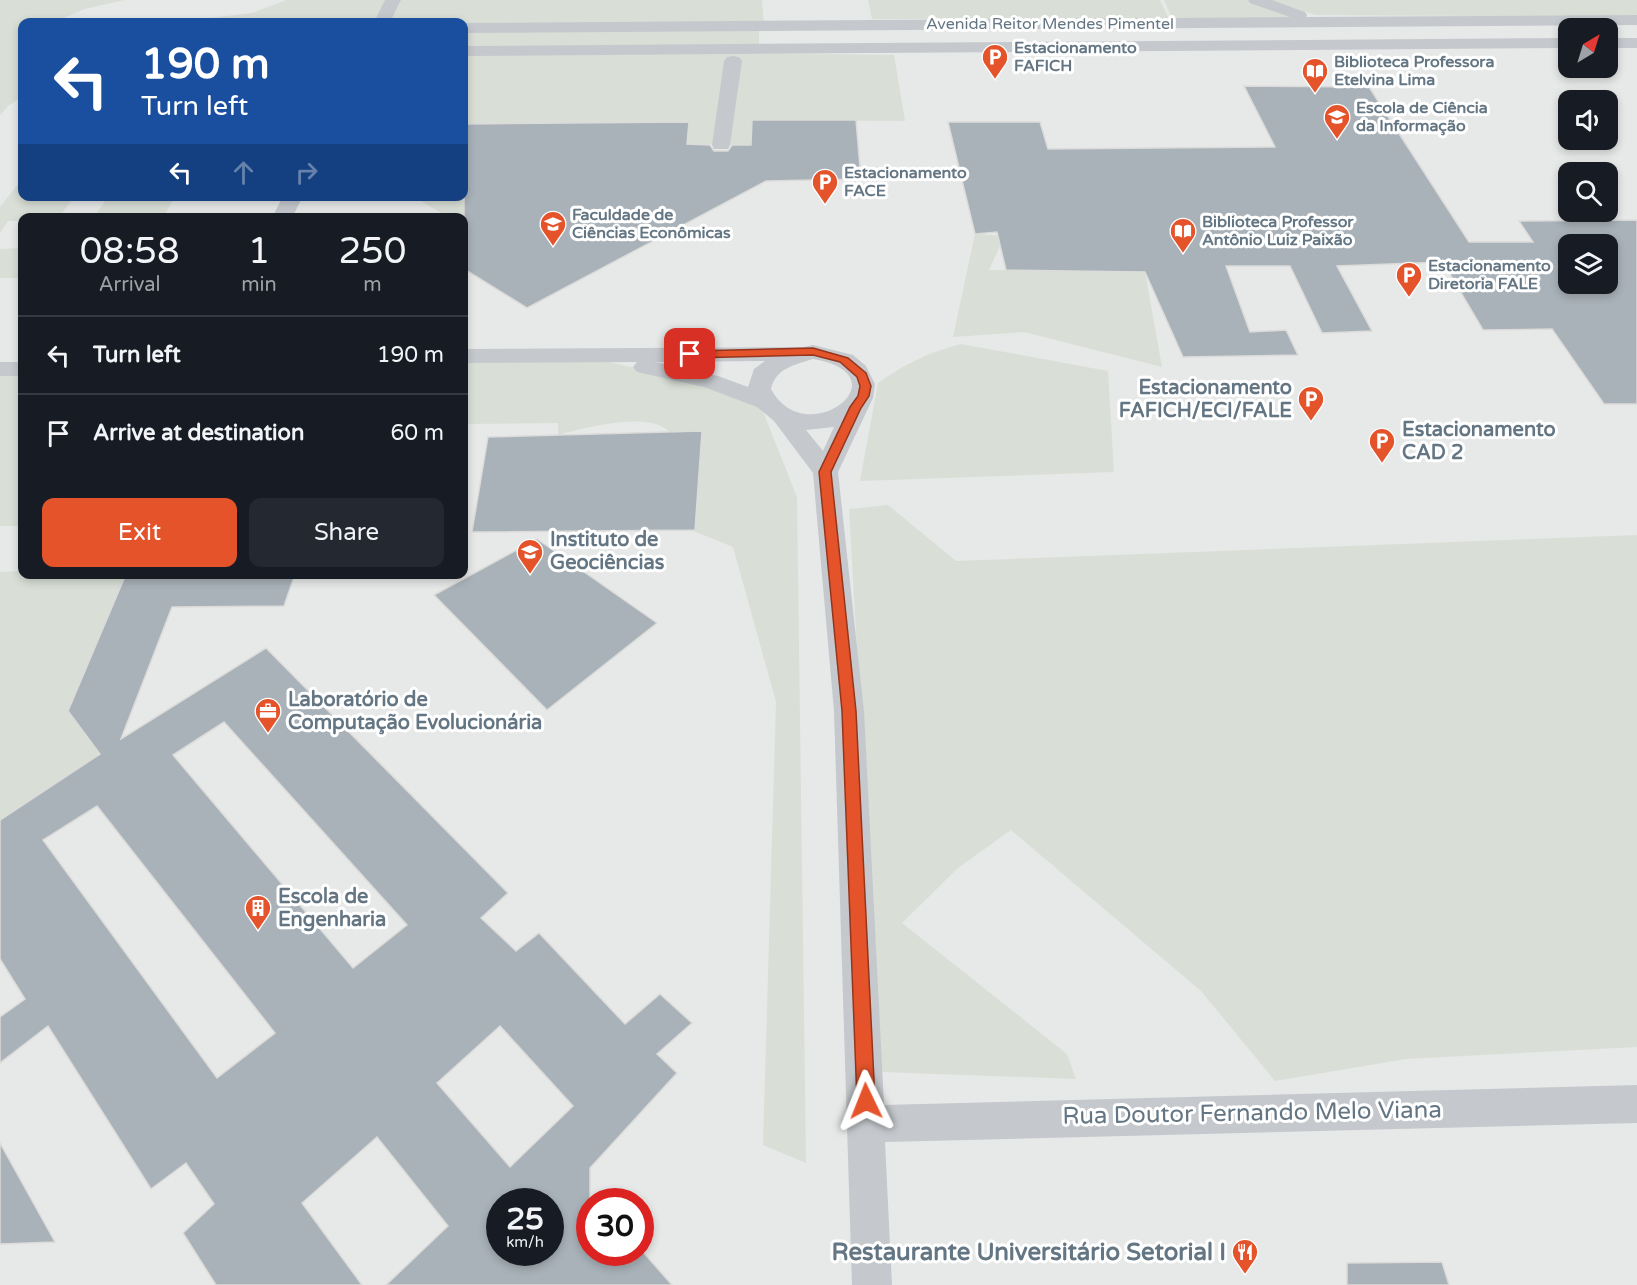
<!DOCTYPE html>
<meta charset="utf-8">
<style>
body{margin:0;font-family:"Varela Round",sans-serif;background:#242831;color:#f1f3f6;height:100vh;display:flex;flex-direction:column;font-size:22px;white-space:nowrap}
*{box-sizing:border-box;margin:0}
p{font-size:20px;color:#9ea1a6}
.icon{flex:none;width:33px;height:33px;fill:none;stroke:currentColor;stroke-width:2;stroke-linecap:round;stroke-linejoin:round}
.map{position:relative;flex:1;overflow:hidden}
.sheet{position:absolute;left:18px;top:213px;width:450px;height:366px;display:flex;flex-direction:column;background:#171b24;border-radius:12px;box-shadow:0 3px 9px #0003}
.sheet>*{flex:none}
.guide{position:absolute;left:18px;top:18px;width:450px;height:183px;border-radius:12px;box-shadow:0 3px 9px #0003;background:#1a4fa0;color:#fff;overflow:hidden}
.needle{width:39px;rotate:38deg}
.tools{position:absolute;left:1558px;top:18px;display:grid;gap:12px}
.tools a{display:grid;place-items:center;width:60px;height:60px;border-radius:12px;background:#171b24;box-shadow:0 3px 9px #0003;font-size:30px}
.speed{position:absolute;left:486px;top:1188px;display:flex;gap:12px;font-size:30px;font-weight:700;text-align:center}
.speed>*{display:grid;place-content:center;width:78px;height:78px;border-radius:50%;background:#171b24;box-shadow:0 3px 9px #0003;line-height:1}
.speed small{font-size:15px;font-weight:400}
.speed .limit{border:9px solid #d22;background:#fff;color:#111}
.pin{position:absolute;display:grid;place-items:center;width:51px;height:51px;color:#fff;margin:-26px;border-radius:12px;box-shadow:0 3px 9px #0006}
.me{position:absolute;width:66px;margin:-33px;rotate:358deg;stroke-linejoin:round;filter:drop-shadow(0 0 4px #0008)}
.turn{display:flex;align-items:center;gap:21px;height:126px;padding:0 24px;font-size:27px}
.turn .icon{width:78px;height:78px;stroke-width:2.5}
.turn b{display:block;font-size:42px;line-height:51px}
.lanes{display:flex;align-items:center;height:57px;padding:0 24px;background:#0003;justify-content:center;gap:30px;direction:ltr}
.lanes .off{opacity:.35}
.eta{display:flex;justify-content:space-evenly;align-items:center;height:102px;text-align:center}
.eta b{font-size:36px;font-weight:600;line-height:42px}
.button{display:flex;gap:12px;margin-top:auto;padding:12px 24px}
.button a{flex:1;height:69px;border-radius:12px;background:#e5532b;color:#fff;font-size:24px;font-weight:600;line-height:69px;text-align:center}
.button a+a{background:#242831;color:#f1f3f6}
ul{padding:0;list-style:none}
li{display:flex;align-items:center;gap:18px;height:78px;padding:0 24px;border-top:2px solid #363941}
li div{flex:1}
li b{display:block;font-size:22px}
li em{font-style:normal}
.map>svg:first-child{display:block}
</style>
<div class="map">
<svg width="1637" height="1285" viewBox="0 0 1637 1285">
<rect width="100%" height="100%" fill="#f9f9f7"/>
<path fill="#e7e8e8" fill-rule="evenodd" d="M0,0H1637V1285H0ZM22,22H464V196H22ZM1569,28H1608V68H1569ZM1569,100H1608V140H1569ZM1569,172H1608V212H1569ZM22,218H464V574H22ZM1569,244H1608V284H1569ZM500,1202H550V1252H500ZM590,1202H640V1252H590Z"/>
<g fill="#d9dfd6">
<polygon points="0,0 124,0 85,9 54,22 22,22 22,48 18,68 22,71 22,97 8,106 0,115"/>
<polygon points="286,0 388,0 378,22 177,22 252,13"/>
<polygon points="394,0 762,0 764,26 759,26 759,48 717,53 894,55 905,121 752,120 751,145 687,144 688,122 464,124 464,22 383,22"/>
<polygon points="868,0 1160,0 1169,19 872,19"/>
<polygon points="1164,0 1255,0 1321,22 1174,23"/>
<polygon points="1271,0 1637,0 1637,17 1315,15"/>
<polygon points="464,178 520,212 475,234 464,227 464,218 448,217 414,197 464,196"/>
<polygon points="19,183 22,183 22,196 74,197 59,217 22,218 22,221 8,221 0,233 0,207"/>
<polygon points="108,197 108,196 175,197 163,217 94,217"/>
<polygon points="975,234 1020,237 1000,246 989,270 1145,272 1162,367 1024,332 953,337"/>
<polygon points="22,248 22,273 20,278 0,278 0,249"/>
<path d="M961,344L1108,371L1114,472L860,481L878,383C904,364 930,352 961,344Z"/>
<path d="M578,355L705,384L760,404L797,497L806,1163L763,1145L776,702L733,547L691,530L673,531L679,443C675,439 671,433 666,429C644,412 583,428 558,435V423L464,424V362Z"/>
<rect x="0" y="369" width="22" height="157"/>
<polygon points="888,505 956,561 1637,535 1637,1047 1406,1059 1275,1081 1201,991 1011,830 958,868 902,923 1067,1054 1076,1079 881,1072 849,509"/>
<polygon points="22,571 22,574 126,575 100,754 0,820 0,572"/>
</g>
<g fill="#a9b2b9" stroke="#dbdbd9" stroke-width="1.5" fill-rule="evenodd">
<path d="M1244,86L1369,87L1469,242H1533L1519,221L1637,220V404H1604L1552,329L1483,330L1443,262L1337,266L1372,331L1322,333L1290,266H1226L1250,332L1286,330L1298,355L1183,357L1145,272L1006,270L997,232L975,234L948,122H1040L1048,149L1275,147ZM1569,244H1608V284H1569Z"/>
<polygon points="752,120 856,120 861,179 766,181 527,308 464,269 464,124 689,122 687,144 710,145 714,151 728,151 732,145 751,145"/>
<polygon points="702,431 695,530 472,532 488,437"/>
<polygon points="537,539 657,623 547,710 434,595"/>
<path d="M126,574H295L284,606L172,607L121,739L266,648L508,893L481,918L516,951L539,933L625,1024L660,994L692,1023L657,1054L677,1073L590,1168V1252H643L672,1285H386L448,1226L377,1137L302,1203L362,1285H216L183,1233L214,1204L186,1163L151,1189L48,1026L0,1063V1017L25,999L0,959V820L100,754L68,711ZM224,722L407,925L353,968L173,755ZM97,806L275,1033L217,1078L43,840ZM500,1026L573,1106L510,1167L437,1083ZM500,1202H550V1252H500Z"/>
<polygon points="0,1143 55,1242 0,1244"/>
<polygon points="1442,1262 1449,1285 1347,1285 1347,1263"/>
</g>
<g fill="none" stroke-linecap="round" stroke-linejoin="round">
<g fill="#c5c9cd" fill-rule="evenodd">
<polygon points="385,0 401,0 390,22 374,22"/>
<polygon points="1248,0 1272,0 1305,12 1307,15 1306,17 1637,15 1637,25 464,33 464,23 1290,17 1250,3"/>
<polygon points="1569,38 1569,48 464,56 464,46"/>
<rect x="1608" y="38" width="29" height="10"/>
<polygon points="733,56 739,57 742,61 730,145 728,149 714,149 712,145 724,61 727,57"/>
<polygon points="283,196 303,196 292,218 272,218"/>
<path d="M813,345L853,355L866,366L875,384L873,398L838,472L864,711L884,1105L1637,1085V1123L885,1142L892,1285H852L834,711L813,473L774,421L757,407L704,387L637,372L633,367L637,362L464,363V349L804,347ZM813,359C907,375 806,454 771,389C776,368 794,365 813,359ZM765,361L754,369L748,387L718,376L656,362ZM834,427L823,451L806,430Z"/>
<rect x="0" y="362" width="22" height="14"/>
</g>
</g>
<polygon fill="#e5532b" stroke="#95361c" stroke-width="1.5" points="813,348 848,358 866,373 871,386 869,396 861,408 831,472 856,711 875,1101 872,1107 866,1110 859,1107 857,1101 842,711 819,472 850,407 858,396 860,386 857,377 840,362 813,355 690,358 685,354 690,351"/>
<defs>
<g id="parking-pin" transform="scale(1.35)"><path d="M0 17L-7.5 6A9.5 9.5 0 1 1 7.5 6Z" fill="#e5532b" stroke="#fff"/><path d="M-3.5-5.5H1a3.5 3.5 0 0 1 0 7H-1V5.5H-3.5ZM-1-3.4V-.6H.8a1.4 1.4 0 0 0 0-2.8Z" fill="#fff"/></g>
<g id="library-pin" transform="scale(1.35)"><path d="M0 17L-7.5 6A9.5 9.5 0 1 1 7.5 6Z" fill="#e5532b" stroke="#fff"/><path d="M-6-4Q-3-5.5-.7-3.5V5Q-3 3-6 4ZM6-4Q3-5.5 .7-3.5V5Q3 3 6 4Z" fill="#fff"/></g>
<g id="university-pin" transform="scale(1.35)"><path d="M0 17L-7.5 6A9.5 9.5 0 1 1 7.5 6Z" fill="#e5532b" stroke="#fff"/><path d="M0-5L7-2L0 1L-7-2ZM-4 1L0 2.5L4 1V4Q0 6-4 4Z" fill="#fff"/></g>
<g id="office-pin" transform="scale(1.35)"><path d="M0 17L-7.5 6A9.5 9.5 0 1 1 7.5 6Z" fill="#e5532b" stroke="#fff"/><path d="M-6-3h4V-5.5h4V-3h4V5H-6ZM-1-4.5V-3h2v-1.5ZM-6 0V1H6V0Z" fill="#fff"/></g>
<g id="building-pin" transform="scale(1.35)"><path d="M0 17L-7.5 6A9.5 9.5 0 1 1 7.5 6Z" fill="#e5532b" stroke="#fff"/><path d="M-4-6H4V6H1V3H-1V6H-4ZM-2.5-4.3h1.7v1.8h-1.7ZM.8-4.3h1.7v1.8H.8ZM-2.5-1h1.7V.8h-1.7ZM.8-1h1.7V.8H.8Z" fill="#fff"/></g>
<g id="restaurant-pin" transform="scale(1.35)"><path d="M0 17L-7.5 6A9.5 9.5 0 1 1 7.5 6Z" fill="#e5532b" stroke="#fff"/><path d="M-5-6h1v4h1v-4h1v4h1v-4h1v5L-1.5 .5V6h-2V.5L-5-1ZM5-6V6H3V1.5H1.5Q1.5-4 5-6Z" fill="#fff"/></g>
</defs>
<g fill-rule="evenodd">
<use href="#parking-pin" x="995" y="57"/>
<use href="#library-pin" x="1315" y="71"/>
<use href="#university-pin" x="1337" y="117"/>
<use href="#parking-pin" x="825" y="182"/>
<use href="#university-pin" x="553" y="224"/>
<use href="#library-pin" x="1183" y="231"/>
<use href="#parking-pin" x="1409" y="275"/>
<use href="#parking-pin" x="1311" y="399"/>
<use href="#parking-pin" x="1382" y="441"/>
<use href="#university-pin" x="530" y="552"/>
<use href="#office-pin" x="268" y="711"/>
<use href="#building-pin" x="258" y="908"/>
<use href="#restaurant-pin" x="1245" y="1252"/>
</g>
<g text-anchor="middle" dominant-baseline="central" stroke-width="6" stroke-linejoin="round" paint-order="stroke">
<g font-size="16" fill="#647683" stroke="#fff">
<text x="1050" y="24">Avenida Reitor Mendes Pimentel</text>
</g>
<g font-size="16" font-weight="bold" fill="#647683" stroke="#fff" text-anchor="start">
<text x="1014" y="48">Estacionamento<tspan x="1014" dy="18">FAFICH</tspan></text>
<text x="1334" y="62">Biblioteca Professora<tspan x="1334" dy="18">Etelvina Lima</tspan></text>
<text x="1356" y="108">Escola de Ciência<tspan x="1356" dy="18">da Informação</tspan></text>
<text x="844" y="173">Estacionamento<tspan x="844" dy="18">FACE</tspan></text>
<text x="572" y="215">Faculdade de<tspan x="572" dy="18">Ciências Econômicas</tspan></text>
<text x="1202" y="222">Biblioteca Professor<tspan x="1202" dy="18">Antônio Luiz Paixão</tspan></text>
<text x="1428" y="266">Estacionamento<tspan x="1428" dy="18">Diretoria FALE</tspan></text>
</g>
<g font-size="20" font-weight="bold" fill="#647683" stroke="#fff" text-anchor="start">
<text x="1292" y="388" text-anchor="end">Estacionamento<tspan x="1292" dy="23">FAFICH/ECI/FALE</tspan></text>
<text x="1402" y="430">Estacionamento<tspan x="1402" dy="23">CAD 2</tspan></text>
<text x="550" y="540">Instituto de<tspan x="550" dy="23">Geociências</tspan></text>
<text x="288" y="700">Laboratório de<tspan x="288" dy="23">Computação Evolucionária</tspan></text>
<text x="278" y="897">Escola de<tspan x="278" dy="23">Engenharia</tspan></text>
</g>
<g font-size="24" fill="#647683" stroke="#fff">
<text transform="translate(1252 1113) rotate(-1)">Rua Doutor Fernando Melo Viana</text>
</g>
<g font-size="24" font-weight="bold" fill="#647683" stroke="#fff" text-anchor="end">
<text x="1226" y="1252">Restaurante Universitário Setorial I</text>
</g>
</g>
</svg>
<div class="tools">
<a><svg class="needle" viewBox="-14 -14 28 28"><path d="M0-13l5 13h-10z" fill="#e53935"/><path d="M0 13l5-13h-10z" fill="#9ea1a6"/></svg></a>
<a><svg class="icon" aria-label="sound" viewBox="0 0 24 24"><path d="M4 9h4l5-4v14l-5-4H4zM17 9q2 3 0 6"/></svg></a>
<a><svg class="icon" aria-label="search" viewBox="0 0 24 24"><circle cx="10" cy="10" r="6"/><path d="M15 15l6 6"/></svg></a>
<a><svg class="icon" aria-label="layers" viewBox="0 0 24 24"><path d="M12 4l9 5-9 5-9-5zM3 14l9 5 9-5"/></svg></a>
</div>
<div class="speed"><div>25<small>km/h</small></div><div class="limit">30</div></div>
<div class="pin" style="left:690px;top:354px;background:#d93025"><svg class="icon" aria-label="arrive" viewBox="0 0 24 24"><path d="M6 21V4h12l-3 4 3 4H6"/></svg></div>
<svg class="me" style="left:866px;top:1101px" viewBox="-20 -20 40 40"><path d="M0-17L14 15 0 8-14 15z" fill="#e5532b" stroke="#fff" stroke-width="4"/></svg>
<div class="guide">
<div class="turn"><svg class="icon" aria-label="left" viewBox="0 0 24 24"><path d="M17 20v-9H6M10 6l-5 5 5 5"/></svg><div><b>190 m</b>Turn left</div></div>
<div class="lanes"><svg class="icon" aria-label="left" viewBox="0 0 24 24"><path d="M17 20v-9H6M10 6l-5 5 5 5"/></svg><svg class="icon off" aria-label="ahead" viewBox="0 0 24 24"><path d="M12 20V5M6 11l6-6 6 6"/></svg><svg class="icon off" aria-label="right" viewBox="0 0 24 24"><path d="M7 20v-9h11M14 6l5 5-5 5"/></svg></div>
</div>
<section class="sheet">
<div class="eta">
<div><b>08:58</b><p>Arrival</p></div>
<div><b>1</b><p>min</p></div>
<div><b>250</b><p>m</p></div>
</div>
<ul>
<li><svg class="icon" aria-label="left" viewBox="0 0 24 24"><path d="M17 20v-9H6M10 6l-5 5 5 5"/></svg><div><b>Turn left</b></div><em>190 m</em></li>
<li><svg class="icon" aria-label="arrive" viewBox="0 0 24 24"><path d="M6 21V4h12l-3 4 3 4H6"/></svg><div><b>Arrive at destination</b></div><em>60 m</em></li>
</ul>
<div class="button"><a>Exit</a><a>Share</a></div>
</section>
</div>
